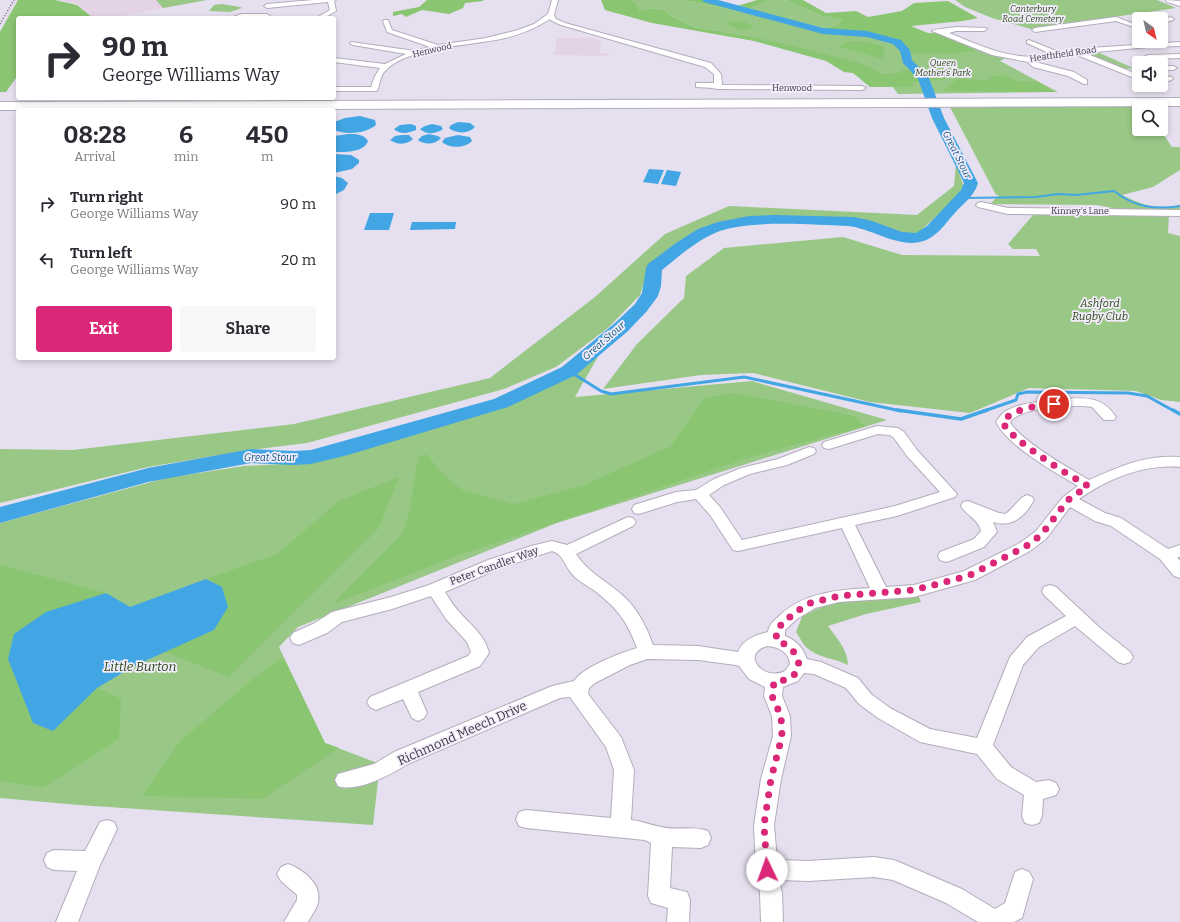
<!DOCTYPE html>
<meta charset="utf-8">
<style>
body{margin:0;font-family:Bitter,serif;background:#f7f7f7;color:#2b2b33;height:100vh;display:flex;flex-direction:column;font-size:15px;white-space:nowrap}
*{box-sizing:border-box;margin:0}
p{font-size:13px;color:#7c7c81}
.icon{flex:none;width:22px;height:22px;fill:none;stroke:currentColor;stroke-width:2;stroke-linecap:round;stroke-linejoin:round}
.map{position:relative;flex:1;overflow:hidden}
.sheet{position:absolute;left:16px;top:108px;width:320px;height:252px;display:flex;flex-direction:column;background:#fff;border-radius:4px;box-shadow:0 2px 6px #0003}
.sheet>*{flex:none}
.hud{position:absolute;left:16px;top:16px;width:320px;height:84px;border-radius:4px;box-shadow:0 2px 6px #0003;background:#fff;color:#2b2b33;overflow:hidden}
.needle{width:26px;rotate:146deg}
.tools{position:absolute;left:1132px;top:12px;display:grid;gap:8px}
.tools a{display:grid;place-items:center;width:36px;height:36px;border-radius:4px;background:#fff;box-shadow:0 2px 6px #0003;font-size:20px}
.pin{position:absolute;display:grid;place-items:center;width:34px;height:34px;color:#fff;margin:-17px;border:2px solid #fff;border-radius:50%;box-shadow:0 1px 4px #0007}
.me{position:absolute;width:44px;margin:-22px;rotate:357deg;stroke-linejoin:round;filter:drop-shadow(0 0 3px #0008)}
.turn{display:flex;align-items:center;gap:14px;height:84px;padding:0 20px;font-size:18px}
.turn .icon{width:52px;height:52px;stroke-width:2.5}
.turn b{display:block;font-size:28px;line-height:34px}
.eta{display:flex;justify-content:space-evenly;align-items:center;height:68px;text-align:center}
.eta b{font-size:24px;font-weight:700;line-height:28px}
.cta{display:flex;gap:8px;margin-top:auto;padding:8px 20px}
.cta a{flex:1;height:46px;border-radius:4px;background:#db2777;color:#fff;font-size:16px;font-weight:700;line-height:46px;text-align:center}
.cta a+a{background:#f7f7f7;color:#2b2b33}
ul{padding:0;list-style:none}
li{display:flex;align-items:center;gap:12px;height:56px;padding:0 20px}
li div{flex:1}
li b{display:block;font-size:15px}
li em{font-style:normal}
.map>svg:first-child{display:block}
</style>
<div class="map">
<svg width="1180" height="922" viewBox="0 0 1180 922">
<rect width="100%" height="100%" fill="#e6dfef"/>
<g fill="#e4d3e4">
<polygon points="57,0 207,0 111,18 93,18 78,4"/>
<polygon points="557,38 596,38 596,40 601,40 600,53 609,53 609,56 554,55"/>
</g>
<g fill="#99c886">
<polygon points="156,0 207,0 163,8"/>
<polygon points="630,0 681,0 725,8 820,32 864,35 886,40 899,45 964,43 985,53 1005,58 1000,61 1058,92 898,94 883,74 756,37 694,27 672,16 662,9 651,8 638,11"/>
<polygon points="769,0 785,0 822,16 844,20 837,25 823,28 749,9"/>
<polygon points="955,0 1157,0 1176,8 1031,29 992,18 965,7"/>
<polygon points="222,4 240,7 242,8 230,12 209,11 214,5"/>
<polygon points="1095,51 1133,68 1124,69 1086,53"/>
<path d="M1144,105L1146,107H1139V129H1160L1172,147H1180V170L1153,187L1122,195C1146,206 1153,209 1180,206V212L1122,210L1097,205L990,204L999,195H996L950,107Z"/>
<polygon points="956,164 965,190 917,234 902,234 866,221 817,222 742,219 708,227 683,241 649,267 640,295 608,328 556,367 504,389 307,443 250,450 148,467 0,503 0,449 73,450 294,424 490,378 595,297 665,234 729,206 917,215 954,186"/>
<polygon points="1169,214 1168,233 1180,236 1180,402 1161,400 1136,391 1029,388 970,413 870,402 753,373 701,375 603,389 637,344 684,298 686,276 724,248 843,237 902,255 1040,256 1036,249 1013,249 1008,244 1033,215"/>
<polygon points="604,346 575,397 752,381 887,420 557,523 298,627 279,647 325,743 380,764 373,825 79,805 0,798 0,523 166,478 244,466 303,463 359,448 511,404 566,376"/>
<path d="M918,595L921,602L866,614L828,626C837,639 847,648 848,665C835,658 818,658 807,648C802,644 800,637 796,632L802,617C835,595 880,598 918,595Z"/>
</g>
<g fill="#8ac572">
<polygon points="18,0 55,0 77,5 93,18 18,18 18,75 6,92 0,92 0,32"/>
<polygon points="427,0 483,0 483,1 465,3 463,8 449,14 422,10 406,17 402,14 393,16 393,12 419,7"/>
<polygon points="601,0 631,0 639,8 638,11 651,8 662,9 672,16 694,27 756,37 860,63 883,74 900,73 902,70 950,68 944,80 913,82 913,87 870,87 853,73 844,72 826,61 754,41 652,23 605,10"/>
<polygon points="681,0 717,0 737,6 757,0 769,0 749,9 823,28 837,25 843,20 822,16 785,0 803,0 826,13 856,11 868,17 902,11 914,3 948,1 978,18 963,21 911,26 928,33 941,33 964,43 975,51 950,54 910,53 899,45 886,40 864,35 820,32 725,8"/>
<path d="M729,21L745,22L754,27C746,32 733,29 727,23Z"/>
<polygon points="855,41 868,42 884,47 883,59 839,47 844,43"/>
<polygon points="1004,75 1016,81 1038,82 1055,92 943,91 957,79 988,80 992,76"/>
<polygon points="735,393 855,416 865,426 754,456 462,554 333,604 403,533 410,508 418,457 427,454 439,470 462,490 513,504 582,486 671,446 704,398"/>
<polygon points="399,477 379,528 229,677 165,652 214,630 222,587 206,579 277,554 339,501"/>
<polygon points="0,565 106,593 46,612 53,731 97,688 121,699 119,739 43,788 0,781"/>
<polygon points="283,657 325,743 339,748 262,799 142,796 179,742 255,677"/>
</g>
<g fill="#42a6e4">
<path d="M360,116L375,120L376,125C365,134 346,135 334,130V122L345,118Z"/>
<path d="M458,122L470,123L475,127C469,134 456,134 449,128L451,125Z"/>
<path d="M411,124L416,126V130C409,133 400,135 394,129L400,125Z"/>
<path d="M432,124L441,126L443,129C437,134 426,135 420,129L425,126Z"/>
<path d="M348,134C356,134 364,134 368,141C364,153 344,152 334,152V136Z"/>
<path d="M429,134L438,136L441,138C435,145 424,145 418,140L422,136Z"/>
<path d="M402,135H409L413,139C407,145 397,145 390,140L395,136Z"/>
<path d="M458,135L470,137L472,141C466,148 449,149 442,142L445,138Z"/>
<polygon points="334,154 351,155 359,160 359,163 352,169 334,173"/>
<polygon points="649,169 664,170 658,184 643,182"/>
<polygon points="667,170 681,172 676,186 661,184"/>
<polygon points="334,176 342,178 348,183 344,190 334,195"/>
<polygon points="370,213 394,213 389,230 364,230"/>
<polygon points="412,222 456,222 455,229 410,230"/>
<polygon points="206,579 222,587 228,607 214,630 134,666 97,688 53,731 33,723 8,659 14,634 46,612 106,593 130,607"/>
</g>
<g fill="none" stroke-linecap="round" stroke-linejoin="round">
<path stroke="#42a6e4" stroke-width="2" d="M963,198L1036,197L1058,194L1076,195L1114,191C1134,207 1155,210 1180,206"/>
<g stroke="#42a6e4" stroke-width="3">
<polyline points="569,371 601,391 611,394 744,377 901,411"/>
<polyline points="984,411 1016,400 1018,394 1027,392 1128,393 1147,396 1174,411"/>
</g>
<g stroke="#42a6e4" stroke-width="3.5">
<polyline points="897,410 961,419 987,410"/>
<polyline points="1173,410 1180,414"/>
</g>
<path fill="#42a6e4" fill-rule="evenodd" d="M702,0H718L823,28L867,31L901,40L910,50L912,60L929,78L944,118L978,183C974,197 963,203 954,214C947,221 942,230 933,236C907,255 876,229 848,226C813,225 746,219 715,233C695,242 679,256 662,270L661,286L658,296L647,311L628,331L576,375L508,407L348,455L311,464L294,465L251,463L148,482L0,523V507L148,468L251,449L294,451L311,450L494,399L562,367L615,323L635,304L642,293L646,268L648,264L676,243L698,229L718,222L749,216L775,215L854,217L872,221L902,232L916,233L927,226L961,190L964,183L932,118L918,79L903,63L900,51L893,44L867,37L823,34L704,2Z"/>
<g stroke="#b3acbb" stroke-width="2">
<g id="minor">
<polygon points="313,0 336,0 334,1 336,11 324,18 316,18 330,10 328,2 267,8 264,6 267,4"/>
<path d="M552,0H558L554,15L556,19L565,23L711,63L721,74L722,85L862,86L866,88L862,90L717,89C710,87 704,88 696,87V83H714V74L705,67L561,25L552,21L550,19C536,28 522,34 505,38C473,46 408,46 385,71C380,76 380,84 377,91H334V87H371L375,76L380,68L334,62V58L385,64L406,54L353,45L350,43L351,42L415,51L430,47L387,32L383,21L384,20H388L392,30L438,45L486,38L518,30L534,24L548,14Z"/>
<polygon points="241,14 267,14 270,16 267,18 231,18"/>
<polygon points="1116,17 1137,25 1134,27 1116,21 1035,32 1032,30 1035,28"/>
<polygon points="1171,17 1174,19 1173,20 1161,24 1161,20"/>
<path d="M956,27L986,28L987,29L984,31H956L949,33C984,47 1013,62 1053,55L1027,43V41L1029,40L1061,53L1090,48L1180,42V46L1148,47L1085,53L1139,75V80L1077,55L1036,61L1039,63L1074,72L1087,80V84H1084L1068,76L1033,67L1028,62L992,55L932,31C935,29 950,28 956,27Z"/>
<polygon points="1180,54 1180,58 1148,59 1144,57 1148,55"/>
<polygon points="1161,66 1173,66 1177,68 1173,70 1161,70"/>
<polygon points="1161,76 1172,77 1173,79 1169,81 1161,80"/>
<polygon points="981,202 1008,208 1180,210 1180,216 1008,214 978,207 976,205 978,203"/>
<path d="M1061,399C1085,398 1101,395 1116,417L1114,420H1104L1092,407C1075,404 1020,407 1010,422C1019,440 1070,469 1089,480C1121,466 1144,455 1180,457V467C1144,464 1108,479 1079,499L1105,513L1121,518L1168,549L1180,545V557H1177L1180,561V578L1174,576L1160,559L1111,526L1095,521L1070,507L1046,539L1030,551L975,580L914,597L839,602L815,608L797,619L785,630V636C796,640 803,648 807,659L821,662L858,678L871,694L890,708L930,729L977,738L1010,657L1027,637L1066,616L1044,595L1042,591L1044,587L1050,585L1056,587L1100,628L1130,652L1133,657L1130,662L1124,664L1118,662L1075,626L1039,647L1023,665L993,745L1011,767L1036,782L1049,780L1056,783L1059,789L1056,795L1043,799L1042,816L1039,823L1032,825L1025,823L1022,816L1024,795L997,779L977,754L920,742L878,718L859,704L846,688L814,674L804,673L798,681L783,687L782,696L790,716L791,736L781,779L774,825L777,860L808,861L874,857L894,860L962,889L995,909L1005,903L1015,872L1022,869L1029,872L1033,879L1022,918L1014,922H978L946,903L893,880L874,877L808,881L779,880L782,893L783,922H761L760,893L756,870L754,825L761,779L773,736L772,716L764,696L765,687L749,679L739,666L736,665L698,660L647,659L630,665L595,683L589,688L588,694L621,737L634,770L631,820C642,821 650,825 661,827C677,831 693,825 708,831L711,838L708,845L701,848L672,847L670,888L687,892L690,900L689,922H667L668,908L651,903L648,896L651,843L645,840L526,828L519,826L516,819L519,812L526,810L611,818L614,770L606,747L570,697L560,698L408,764C391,774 358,793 338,786L335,780L338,774L374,764L394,752L552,686L574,681C583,667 620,653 637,648C627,621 618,609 595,591C588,586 578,581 572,574C565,566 563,554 552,551L500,568L445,592C450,600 455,608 462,615C473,627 485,636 489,653L480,666L418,692L427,713L424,718L418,721L412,718L403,699L376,710L370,707L367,702L370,697L468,656L471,652L467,642L446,619L431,596L392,609L342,622L327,633L299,645L293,643L290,638L293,633L315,623L332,612L391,597L429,585L488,560L531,546L552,541L567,545L628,517L633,518L636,522L633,526L576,554C588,572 603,579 620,593C636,606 646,625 653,645L698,646L738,652C743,639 756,635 768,632C769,624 774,621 780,615C805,592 838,590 870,588L842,528L738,551L733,550L710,515L696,499L677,502L639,514L634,513L632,509L634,505L676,492L696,490L714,479L741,468L778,459L809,447L814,448L816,451L814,454L787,465L750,474L724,485L709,495L720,507L742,540L895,506L940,492L907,456L894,438L890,435L878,434L829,449L824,448L822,445L824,442L877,426L898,428L904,432L917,450L957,494L955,497L897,516L855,525L886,587L914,585L964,571L1020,543L1036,531L1063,497L1078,486C1054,472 1008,446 996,422C998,419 1000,416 1002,414C1013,403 1046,401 1061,399ZM767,646C779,647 789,652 790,664L785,671C765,682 739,655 767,646Z"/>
<path d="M1027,495L1032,497L1034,500C1025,516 1013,528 993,522L997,532L984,547L952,560L946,562L940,560L938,556L940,552L974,539L981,531C979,520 966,515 961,506L963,502L968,501L999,513L1005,514C1014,509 1018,498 1027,495Z"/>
<polygon points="107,820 114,822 117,829 100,865 78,922 56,922 77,871 54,870 47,867 44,860 47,853 54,850 85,851 100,822"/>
<path d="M288,864C304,870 322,884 318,903C316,910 311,916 308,922H284L297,900V895L281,881L277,874L281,867Z"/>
</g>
</g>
<g stroke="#b3acbb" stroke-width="2">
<polygon id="major" points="1166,0 1180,1 1180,6 1167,2"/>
</g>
<g stroke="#b3acbb" stroke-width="2">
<polygon id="highway" points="1180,98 1180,106 0,110 0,102"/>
</g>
<use href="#minor" fill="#fff" fill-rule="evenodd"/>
<use href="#major" fill="#fff" fill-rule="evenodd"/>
<use href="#highway" fill="#fff" fill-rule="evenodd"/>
<polyline stroke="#6a666f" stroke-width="1.5" stroke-dasharray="1 2" stroke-linecap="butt" points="0,24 14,0"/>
</g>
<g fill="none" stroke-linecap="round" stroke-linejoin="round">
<path stroke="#db2777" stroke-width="7" stroke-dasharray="0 12.6" d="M767,870L764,825L771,779L782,736L781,716L772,696L774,682C809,679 804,650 776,640L777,628L788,620L791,615L810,603L839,596L914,590L968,576L1025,547L1041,535L1068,500L1088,486C1072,477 1007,438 1003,422C1010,409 1040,405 1054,404"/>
</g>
<g text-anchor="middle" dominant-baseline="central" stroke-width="3.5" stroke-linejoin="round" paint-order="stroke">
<g font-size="9" font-style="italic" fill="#254a11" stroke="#f4ecfc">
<text x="1033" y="9">Canterbury<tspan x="1033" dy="10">Road Cemetery</tspan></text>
<text x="943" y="63">Queen<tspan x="943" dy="10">Mother’s Park</tspan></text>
</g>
<g font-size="9" fill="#3d3a40" stroke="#f4ecfc">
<text transform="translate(432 50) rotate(-13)">Henwood</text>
<text transform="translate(1063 54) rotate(-8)">Heathfield Road</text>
<text x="792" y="88">Henwood</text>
<text x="1080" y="211">Kinney's Lane</text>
</g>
<g font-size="10" font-style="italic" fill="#09577f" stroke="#f4ecfc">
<text transform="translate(957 155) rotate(63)">Great Stour</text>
<text transform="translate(604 341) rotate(-41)">Great Stour</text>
<text x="270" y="458">Great Stour</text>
</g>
<g font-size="11" font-style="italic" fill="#254a11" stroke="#f4ecfc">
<text x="1100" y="303">Ashford<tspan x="1100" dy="13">Rugby Club</tspan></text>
</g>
<g font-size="11" fill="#3d3a40" stroke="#f4ecfc">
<text transform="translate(494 566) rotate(-20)">Peter Candler Way</text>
</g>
<g font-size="13" font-style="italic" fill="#254a11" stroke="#f4ecfc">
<text x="140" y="666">Little Burton</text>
</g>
<g font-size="13" fill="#3d3a40" stroke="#f4ecfc">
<text transform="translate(462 733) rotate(-24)">Richmond Meech Drive</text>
</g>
</g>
</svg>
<div class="tools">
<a><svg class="needle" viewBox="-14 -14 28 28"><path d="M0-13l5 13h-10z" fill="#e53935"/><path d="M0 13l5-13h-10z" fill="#7c7c81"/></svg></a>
<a><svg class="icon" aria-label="sound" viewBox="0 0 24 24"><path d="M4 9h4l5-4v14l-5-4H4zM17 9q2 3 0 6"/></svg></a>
<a><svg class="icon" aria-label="search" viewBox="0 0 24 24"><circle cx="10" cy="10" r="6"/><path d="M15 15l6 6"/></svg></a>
</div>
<div class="pin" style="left:1054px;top:404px;background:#d93025"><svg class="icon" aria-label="arrive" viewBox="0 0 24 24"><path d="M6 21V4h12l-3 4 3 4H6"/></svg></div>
<svg class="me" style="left:767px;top:870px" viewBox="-20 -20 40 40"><circle r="19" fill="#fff"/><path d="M0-13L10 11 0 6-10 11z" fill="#db2777"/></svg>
<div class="hud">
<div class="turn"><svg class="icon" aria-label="right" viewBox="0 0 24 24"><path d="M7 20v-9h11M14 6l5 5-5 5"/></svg><div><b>90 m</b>George Williams Way</div></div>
</div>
<section class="sheet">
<div class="eta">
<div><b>08:28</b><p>Arrival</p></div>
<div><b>6</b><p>min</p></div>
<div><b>450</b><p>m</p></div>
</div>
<ul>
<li><svg class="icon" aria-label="right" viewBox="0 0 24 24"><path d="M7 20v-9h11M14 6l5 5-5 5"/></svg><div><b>Turn right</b><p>George Williams Way</p></div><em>90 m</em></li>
<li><svg class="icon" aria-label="left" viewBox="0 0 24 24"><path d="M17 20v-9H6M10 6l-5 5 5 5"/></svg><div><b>Turn left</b><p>George Williams Way</p></div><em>20 m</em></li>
</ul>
<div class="cta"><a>Exit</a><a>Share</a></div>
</section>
</div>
